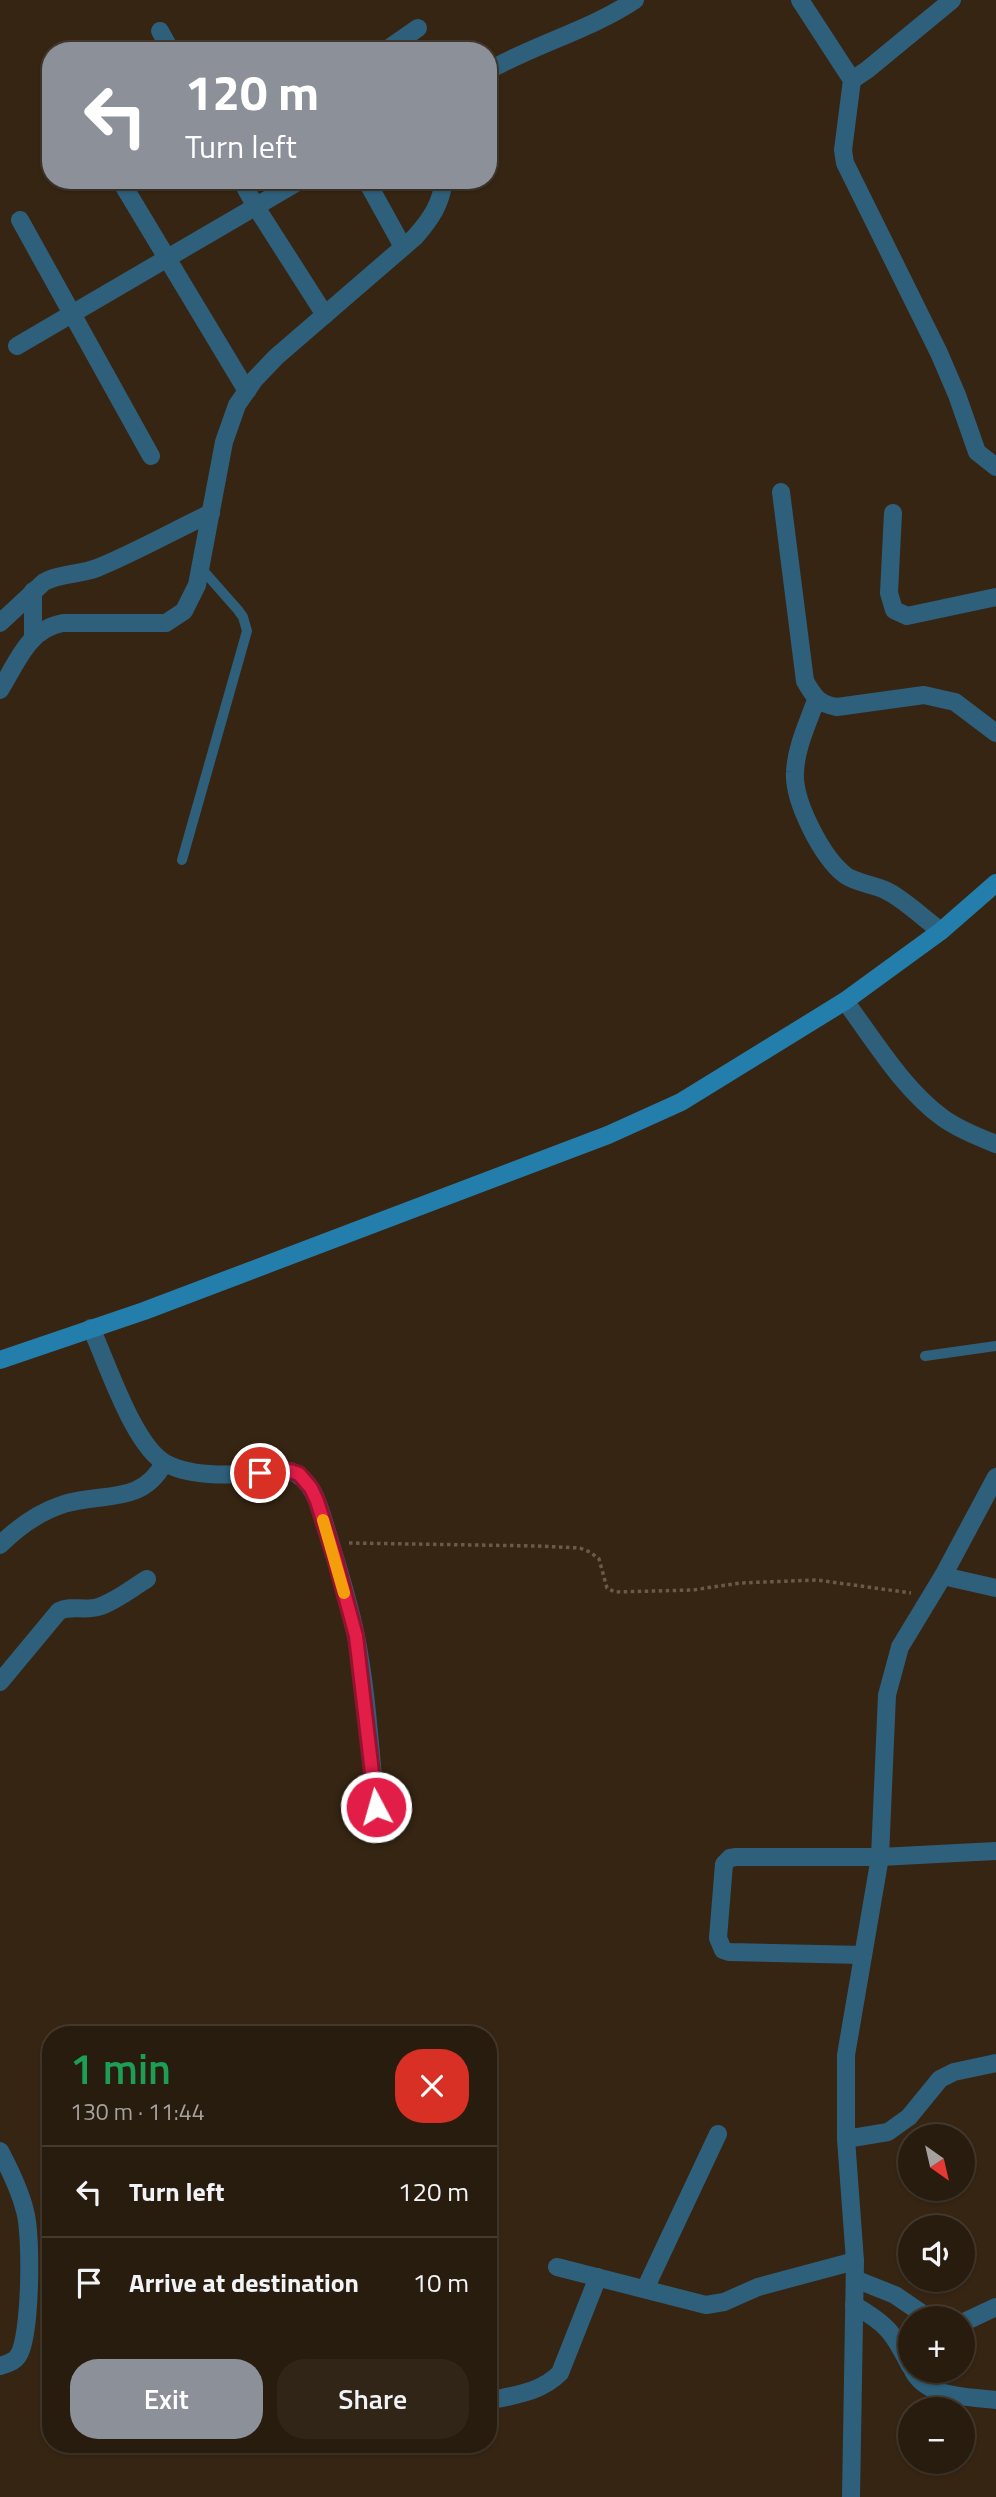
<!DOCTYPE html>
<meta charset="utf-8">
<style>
body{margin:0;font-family:"Titillium Web",sans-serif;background:#302517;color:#f1f3f6;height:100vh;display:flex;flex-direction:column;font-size:26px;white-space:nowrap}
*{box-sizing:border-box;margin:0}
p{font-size:23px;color:#a5a19e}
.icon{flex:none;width:38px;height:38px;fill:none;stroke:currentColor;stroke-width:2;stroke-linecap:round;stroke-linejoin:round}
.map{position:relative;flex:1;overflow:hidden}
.details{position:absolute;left:42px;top:2026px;width:455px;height:427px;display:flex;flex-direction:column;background:#281c0e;border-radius:28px;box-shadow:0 2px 5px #0004,0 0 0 2px #443a2e}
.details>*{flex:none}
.hud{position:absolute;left:42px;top:42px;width:455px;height:147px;border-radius:28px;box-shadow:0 2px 5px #0004,0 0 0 2px #443a2e;background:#8c9099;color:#fff;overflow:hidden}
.needle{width:46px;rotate:146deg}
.controls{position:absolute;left:898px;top:2124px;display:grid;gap:14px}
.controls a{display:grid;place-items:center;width:77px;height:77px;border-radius:50%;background:#281c0e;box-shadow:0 2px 5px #0004,0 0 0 2px #443a2e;font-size:35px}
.pin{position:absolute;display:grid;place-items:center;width:60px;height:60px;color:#fff;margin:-30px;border:4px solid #fff;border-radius:50%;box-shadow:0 2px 7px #0007}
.me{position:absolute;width:77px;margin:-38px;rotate:354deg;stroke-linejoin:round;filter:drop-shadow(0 0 5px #0008)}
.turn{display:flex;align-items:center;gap:24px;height:147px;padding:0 28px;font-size:32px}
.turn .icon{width:91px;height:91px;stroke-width:2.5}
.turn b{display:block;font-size:49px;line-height:60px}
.round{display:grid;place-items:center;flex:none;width:74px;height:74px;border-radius:28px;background:#302517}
.overview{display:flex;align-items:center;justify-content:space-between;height:119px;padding:0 28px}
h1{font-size:42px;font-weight:600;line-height:52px;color:#1e9e55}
.primary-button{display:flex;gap:14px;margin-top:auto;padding:14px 28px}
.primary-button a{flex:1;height:80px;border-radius:28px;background:#8c9099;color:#fff;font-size:28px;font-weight:600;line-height:80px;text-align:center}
.primary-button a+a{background:#302517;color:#f1f3f6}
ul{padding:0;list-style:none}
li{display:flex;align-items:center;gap:21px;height:91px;padding:0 28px;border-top:2px solid #443a2e}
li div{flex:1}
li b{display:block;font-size:26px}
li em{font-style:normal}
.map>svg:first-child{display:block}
</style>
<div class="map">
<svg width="996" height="2497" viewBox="0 0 996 2497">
<rect width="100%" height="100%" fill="#362513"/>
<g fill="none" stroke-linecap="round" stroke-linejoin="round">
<polyline stroke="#695a4a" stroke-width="3.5" stroke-dasharray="3.5 3.5" stroke-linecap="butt" points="349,1543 537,1546 580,1548 590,1552 599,1559 607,1588 615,1592 693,1590 740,1583 817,1580 911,1593"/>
<g stroke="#2e607c" stroke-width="10">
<polyline points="182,860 247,631 243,617 238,610 201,568"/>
<polyline points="925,1356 996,1346"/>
</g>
<g stroke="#2e607c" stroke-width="18">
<polyline points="160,31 171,51"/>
<polyline points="385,51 418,28"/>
<path d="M488,71C535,44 590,30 635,0"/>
<polyline points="852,80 867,70 952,0"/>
<polyline points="120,180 247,391"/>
<polyline points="241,180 256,207 325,315"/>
<polyline points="366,180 403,247"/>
<polyline points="20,220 151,456"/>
<polyline points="17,346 301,180"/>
<path d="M781,492L805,681C814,697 819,704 837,707L924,695L955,702L996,733"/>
<polyline points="893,513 889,593 894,610 907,616 996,597"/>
<path d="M0,623L44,582C60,573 79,575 97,568C136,552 173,531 211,513"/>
<polyline points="33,637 33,591"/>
<path d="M0,690C17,663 28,629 63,623H166L184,611L197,585L224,442L237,405L255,379L276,357L415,237C431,219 441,204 444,180"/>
<path d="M816,700C808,723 796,747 795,772C793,801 822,857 845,875C856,883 872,884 885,890C903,898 924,919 941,931"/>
<path d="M845,1001C874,1040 903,1089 943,1118C958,1129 978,1137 996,1144"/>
<path d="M91,1328C107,1362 134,1448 167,1464C200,1481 254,1473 290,1471C316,1480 321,1514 329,1538C339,1570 349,1603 356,1636C367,1692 370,1750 376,1807"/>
<path d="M0,1545C18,1527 39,1512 64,1504C103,1492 142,1505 164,1463"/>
<polyline points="943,1576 996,1588"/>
<path d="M0,1682L59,1611C71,1605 85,1611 98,1607C115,1602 132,1588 147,1579"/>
<polyline points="863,1955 729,1952 723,1950 718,1938 724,1864 730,1858 736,1857 880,1857 996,1851"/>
<polyline points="846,2139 888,2132 909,2117 940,2079 954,2072 996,2063"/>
<path d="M0,2151C10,2170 20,2190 25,2211C32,2234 31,2338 18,2356C14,2362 7,2364 0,2366"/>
<polyline points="557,2267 706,2305 724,2302 758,2287 855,2261"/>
<polyline points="855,2279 895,2295 930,2319"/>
<polyline points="645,2289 718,2134"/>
<path d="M854,2305C887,2324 893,2332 910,2366"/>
<polyline points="962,2323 996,2307"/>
<path d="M913,2371C929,2399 968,2396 996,2400"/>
<path d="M488,2401C514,2395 540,2393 560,2373L598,2277"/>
<polyline points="851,2497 855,2261 846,2139 846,2055 880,1857 887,1695 900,1647 943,1576 996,1477"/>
</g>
<polyline stroke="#2e607c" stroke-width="18" points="800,0 852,80 843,150 845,163 939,353 957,395 977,452 996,467"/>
<polyline stroke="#247eab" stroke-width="18" points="0,1360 144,1311 608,1135 681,1102 845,1001 941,931 996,883"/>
</g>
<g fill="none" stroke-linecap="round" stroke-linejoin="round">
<g stroke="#92132f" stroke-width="18">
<polyline id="route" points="260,1473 290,1471 299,1474 311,1488 317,1501 334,1555 356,1636 376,1807"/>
</g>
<use href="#route" stroke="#e11d48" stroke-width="12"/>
<polyline stroke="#f59e0b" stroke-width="12" points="323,1520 344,1593"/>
</g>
</svg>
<div class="controls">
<a><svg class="needle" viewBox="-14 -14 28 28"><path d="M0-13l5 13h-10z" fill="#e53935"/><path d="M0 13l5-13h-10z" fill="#a5a19e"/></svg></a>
<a><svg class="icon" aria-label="sound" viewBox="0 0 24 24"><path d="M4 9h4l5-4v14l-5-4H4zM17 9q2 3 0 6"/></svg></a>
<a>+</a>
<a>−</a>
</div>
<div class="pin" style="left:260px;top:1473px;background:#d93025"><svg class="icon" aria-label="arrive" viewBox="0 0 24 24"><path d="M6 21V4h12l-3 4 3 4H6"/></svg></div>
<svg class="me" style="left:376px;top:1807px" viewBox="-20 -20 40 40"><circle r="17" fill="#e11d48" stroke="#fff" stroke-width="3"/><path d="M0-11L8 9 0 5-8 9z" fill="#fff"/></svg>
<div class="hud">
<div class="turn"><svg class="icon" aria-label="left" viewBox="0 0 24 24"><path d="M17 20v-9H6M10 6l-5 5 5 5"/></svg><div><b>120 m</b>Turn left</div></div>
</div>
<section class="details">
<div class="overview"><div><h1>1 min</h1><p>130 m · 11:44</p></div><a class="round" style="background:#d93025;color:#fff"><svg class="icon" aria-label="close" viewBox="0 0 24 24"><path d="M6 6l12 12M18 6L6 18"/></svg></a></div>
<ul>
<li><svg class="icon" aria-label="left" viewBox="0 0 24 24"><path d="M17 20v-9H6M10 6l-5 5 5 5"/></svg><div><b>Turn left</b></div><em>120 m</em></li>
<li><svg class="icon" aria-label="arrive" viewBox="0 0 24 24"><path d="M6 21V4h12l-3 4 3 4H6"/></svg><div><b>Arrive at destination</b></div><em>10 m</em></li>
</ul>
<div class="primary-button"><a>Exit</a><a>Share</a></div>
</section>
</div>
